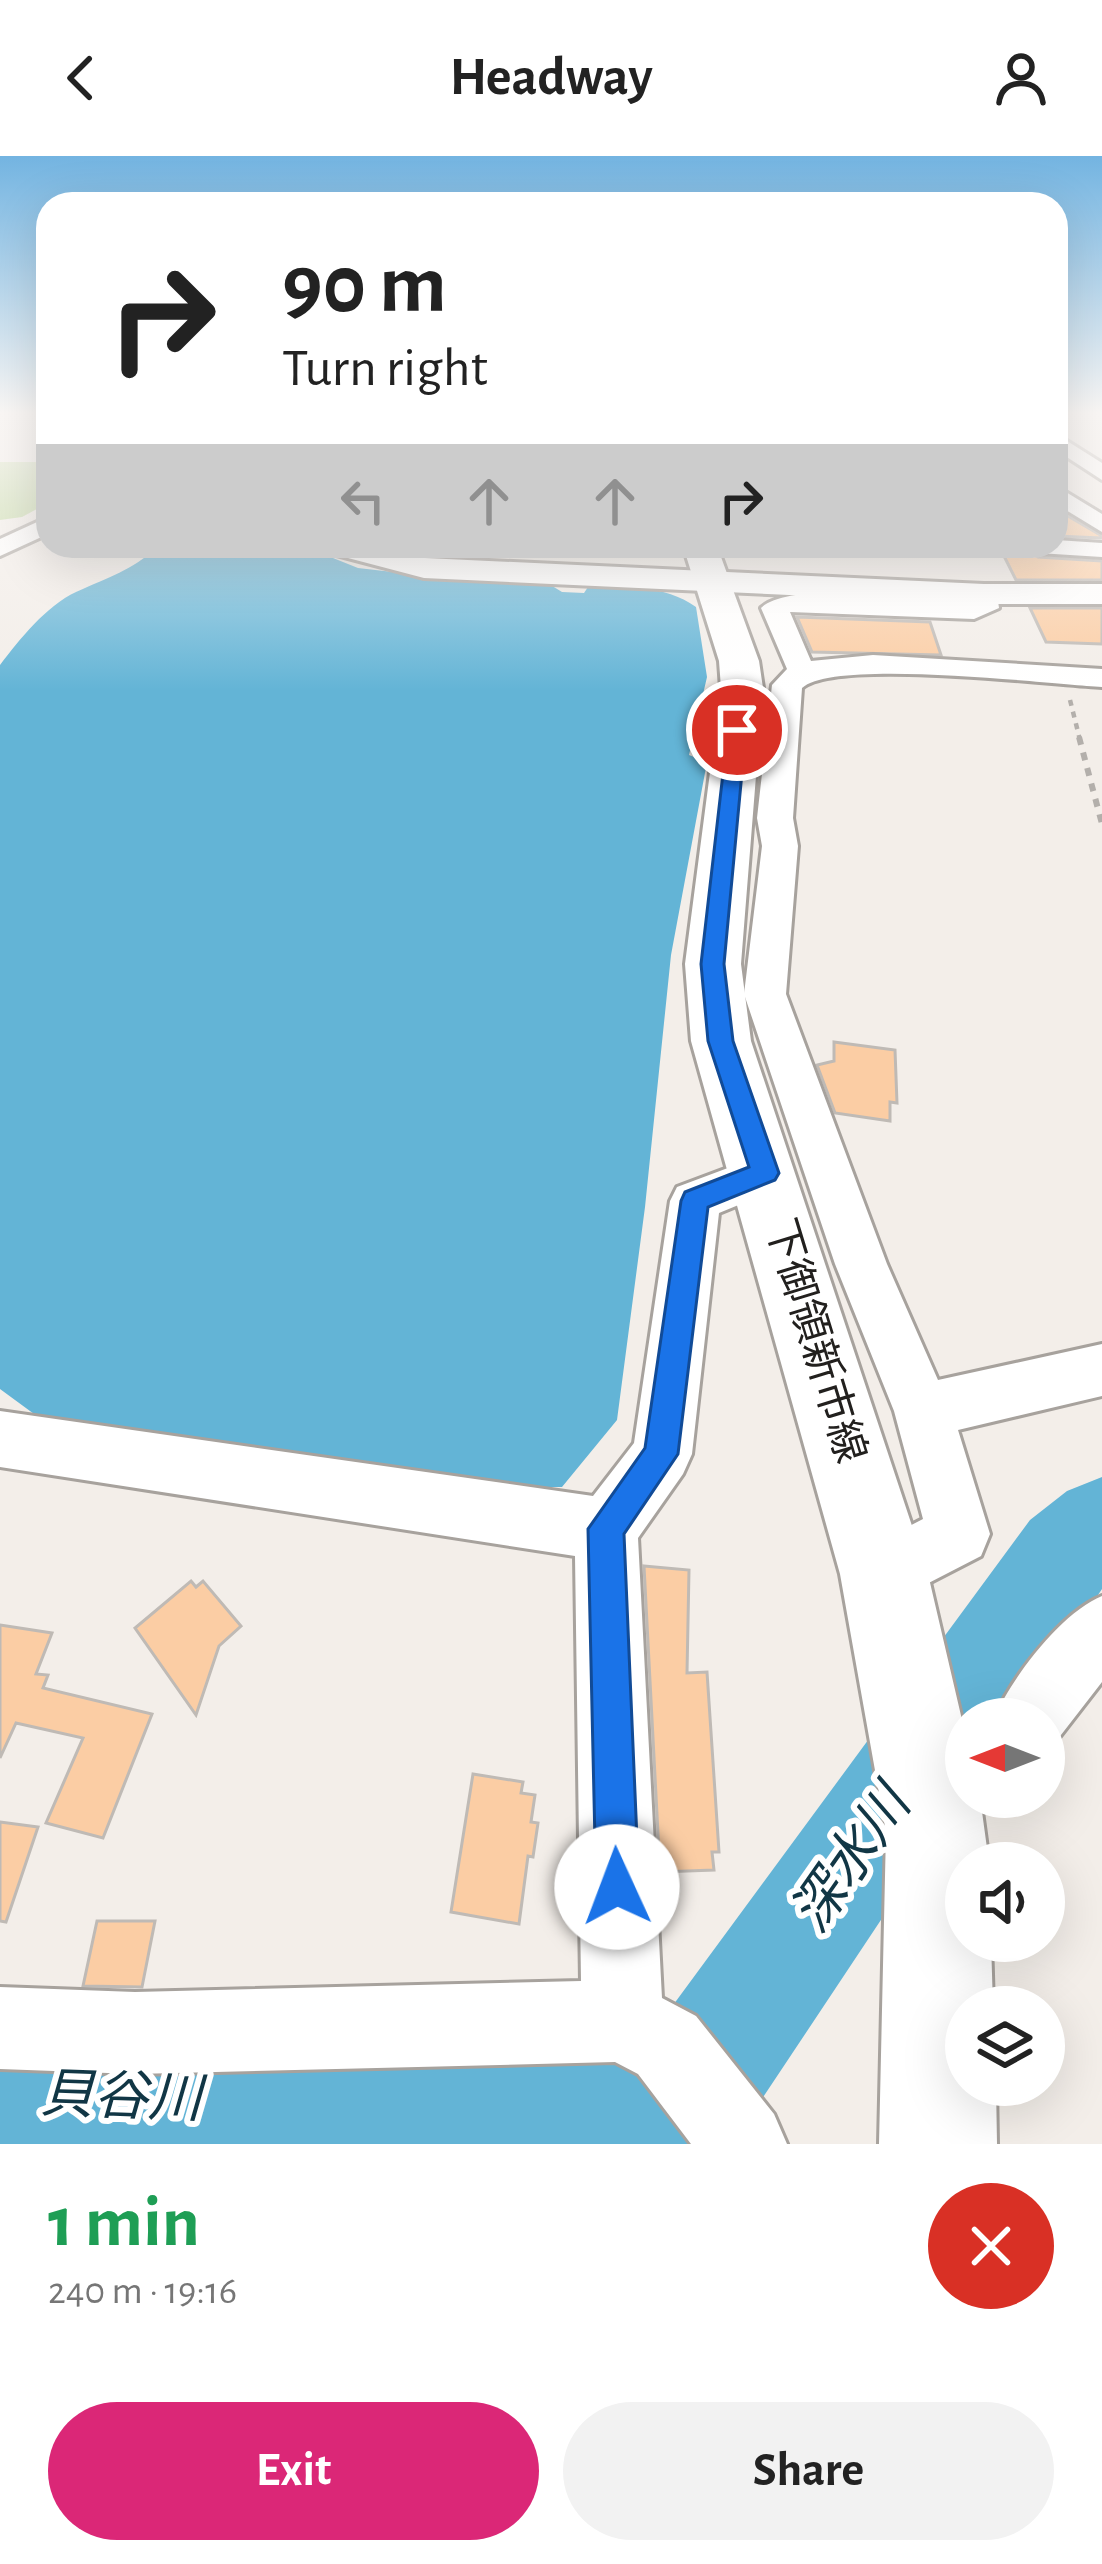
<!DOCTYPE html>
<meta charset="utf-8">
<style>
body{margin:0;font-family:"Alegreya Sans","Noto Sans JP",sans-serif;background:#f2f2f2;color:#222;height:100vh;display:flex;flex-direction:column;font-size:45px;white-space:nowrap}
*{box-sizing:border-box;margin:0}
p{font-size:39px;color:#767676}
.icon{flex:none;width:66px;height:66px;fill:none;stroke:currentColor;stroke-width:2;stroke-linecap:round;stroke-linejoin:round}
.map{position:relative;height:1988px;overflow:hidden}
.side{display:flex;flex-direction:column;background:#fff;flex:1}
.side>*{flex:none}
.hud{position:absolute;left:36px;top:36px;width:1032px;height:366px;border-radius:36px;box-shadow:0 12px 48px #0002;background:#fff;color:#222;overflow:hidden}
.needle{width:78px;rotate:270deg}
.fabs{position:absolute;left:945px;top:1542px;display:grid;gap:24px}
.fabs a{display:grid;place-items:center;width:120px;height:120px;border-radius:50%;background:#fff;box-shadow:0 12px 48px #0002;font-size:60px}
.pin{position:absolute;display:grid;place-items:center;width:102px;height:102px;color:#fff;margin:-51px;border:6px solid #fff;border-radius:50%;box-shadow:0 3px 12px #0007}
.me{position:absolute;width:132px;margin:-66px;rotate:358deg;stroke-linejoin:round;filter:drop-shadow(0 0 9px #0008)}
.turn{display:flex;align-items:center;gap:42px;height:252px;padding:0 48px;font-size:54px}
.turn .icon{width:156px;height:156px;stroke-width:2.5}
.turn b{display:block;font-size:84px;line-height:102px}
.lanes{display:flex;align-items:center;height:114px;padding:0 48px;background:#0003;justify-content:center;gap:60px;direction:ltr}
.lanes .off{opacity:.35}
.round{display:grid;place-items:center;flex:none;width:126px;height:126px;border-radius:63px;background:#f2f2f2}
.summary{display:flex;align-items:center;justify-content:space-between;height:204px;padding:0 48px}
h1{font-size:72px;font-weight:700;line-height:90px;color:#1e9e55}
.action{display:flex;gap:24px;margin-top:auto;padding:24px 48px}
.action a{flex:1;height:138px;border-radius:72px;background:#db2777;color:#fff;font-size:48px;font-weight:700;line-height:138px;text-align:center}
.action a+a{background:#f2f2f2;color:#222}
header{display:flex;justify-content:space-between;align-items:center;height:156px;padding:0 48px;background:#fff;font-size:54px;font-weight:700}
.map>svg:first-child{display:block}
</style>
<header><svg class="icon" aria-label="back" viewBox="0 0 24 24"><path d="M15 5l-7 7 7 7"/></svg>Headway<svg class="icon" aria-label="person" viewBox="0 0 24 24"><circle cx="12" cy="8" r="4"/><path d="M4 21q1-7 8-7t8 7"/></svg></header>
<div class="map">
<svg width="1102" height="1988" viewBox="0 0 1102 1988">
<rect width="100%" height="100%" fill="#f3eee9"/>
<polygon fill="#bdd799" points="0,306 48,306 48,347 22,361 0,364"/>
<path fill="#63b4d6" d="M159,390H303L358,412L480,426L549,428L562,436L584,437L588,431C625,432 664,428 696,451L707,521L689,599L707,606L671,799L645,1051L617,1264L562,1331H468L45,1266L0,1233V509C20,483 46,450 76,436C111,420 129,416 159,390Z"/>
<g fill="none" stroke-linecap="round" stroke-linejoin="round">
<polygon fill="#63b4d6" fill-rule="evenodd" points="1102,1321 1102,1433 1015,1563 966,1563 966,1636 732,1988 0,1988 0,1873 643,1890 1030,1364 1067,1335"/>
</g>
<g fill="#fbcda4" stroke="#bfbab5" stroke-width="3">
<polygon points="1056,353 1102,380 1102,382 1056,380"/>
<polygon points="1000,392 1023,393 1038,401 1102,405 1102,424 1016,424"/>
<polygon points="1030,452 1102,452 1102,488 1046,486"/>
<polygon points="797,461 930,466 941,499 812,496"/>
<polygon points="834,886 895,894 897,947 890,946 890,965 835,957 817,909 834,905"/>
<polygon points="644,1410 689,1414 687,1517 707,1516 719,1696 712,1696 714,1714 660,1716"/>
<polygon points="191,1425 196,1431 203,1425 241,1470 219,1490 196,1559 135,1472"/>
<polygon points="0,1469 52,1477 36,1518 48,1519 43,1532 152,1558 103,1682 46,1667 83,1582 16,1567 0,1602"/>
<polygon points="473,1618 523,1626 521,1637 535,1639 531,1666 538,1667 533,1701 528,1700 519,1768 451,1756"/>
<polygon points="0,1666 38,1671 6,1766 0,1765"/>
<polygon points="97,1765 155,1765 142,1831 83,1830"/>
</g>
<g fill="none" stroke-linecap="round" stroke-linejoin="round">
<g stroke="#a7a29d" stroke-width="6">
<g id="minor">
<polygon points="1056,278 1102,307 1102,324 1056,294"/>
<polygon points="1056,330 1102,358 1102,376 1056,348"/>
<polygon points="48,361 48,378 0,400 0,383"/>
<polygon points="1056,384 1102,387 1102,401 1038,397 1026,390 1056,390"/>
<path d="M984,430L997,438L999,452L974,463L790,456L811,505L873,499L1102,513V531C1048,528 834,502 802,532L793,662L798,690L786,838L887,1108L938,1224L1102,1188V1240L958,1274L990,1378L981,1400L884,1450L861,1441L852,1418L861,1395L923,1363L894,1255L835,1108L744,838L762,690L757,662L772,529L787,513L761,452C791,423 927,444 971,447L975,432Z"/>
<polygon points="765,998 782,1003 789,1017 782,1031 719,1057 692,1298 683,1318 638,1382 662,1842 696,1860 774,1958 787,1988 691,1988 638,1918 615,1906 135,1918 0,1913 0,1831 135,1836 581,1825 575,1400 0,1311 0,1255 593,1340 634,1287 670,1045 677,1031"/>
<path d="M1102,1440V1526L1054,1588L1044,1592V1563H994C1011,1522 1062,1456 1102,1440Z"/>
</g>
</g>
<g stroke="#a7a29d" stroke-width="6">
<polygon id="tertiary" points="324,390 378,390 425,402 984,428 1102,428 1102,448 984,448 424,422 329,397"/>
</g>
<g stroke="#a7a29d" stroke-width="6">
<polygon id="secondary" points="683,390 717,390 759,505 763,532 741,808 751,885 928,1418 966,1581 966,1641 980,1641 989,1707 966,1707 966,1785 991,1785 993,1851 966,1851 966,1929 996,1929 997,1988 879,1988 886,1676 840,1418 691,885 685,808 721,532 719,505"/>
</g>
<polyline stroke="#b3afab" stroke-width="4.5" stroke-dasharray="6 6" stroke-linecap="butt" points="1070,544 1080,584"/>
<polyline stroke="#b3afab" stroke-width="6" stroke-dasharray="8 8" stroke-linecap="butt" points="1079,581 1102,668"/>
<use href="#minor" fill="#fff" fill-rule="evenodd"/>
<use href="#tertiary" fill="#fff" fill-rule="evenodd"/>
<use href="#secondary" fill="#fff" fill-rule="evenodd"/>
</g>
<linearGradient id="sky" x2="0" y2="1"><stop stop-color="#73b4e1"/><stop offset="0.48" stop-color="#faf7f5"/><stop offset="1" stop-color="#faf7f5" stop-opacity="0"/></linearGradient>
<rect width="1102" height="535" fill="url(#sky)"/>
<polygon fill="#1a73e8" stroke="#114b97" stroke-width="3" points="737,569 746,574 724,808 733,885 779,1017 775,1024 708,1051 678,1298 624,1378 639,1731 633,1747 617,1753 602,1747 596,1731 588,1373 645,1292 681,1045 685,1036 749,1011 708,885 701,808 728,574"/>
<g text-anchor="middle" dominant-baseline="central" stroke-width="12" stroke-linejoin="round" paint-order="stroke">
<g font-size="42" fill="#22201e" stroke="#fff">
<text transform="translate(815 1185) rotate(73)">下御領新市線</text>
</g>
<g font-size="54" font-style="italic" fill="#113645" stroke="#fff">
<text transform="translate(852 1704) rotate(-55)">深水川</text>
<text transform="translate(121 1942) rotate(2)">貝谷川</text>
</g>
</g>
</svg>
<div class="fabs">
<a><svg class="needle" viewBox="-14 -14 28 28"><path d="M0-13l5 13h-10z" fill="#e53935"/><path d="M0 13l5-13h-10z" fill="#767676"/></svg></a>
<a><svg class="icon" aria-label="sound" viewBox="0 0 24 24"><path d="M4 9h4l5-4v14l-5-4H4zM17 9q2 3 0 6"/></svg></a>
<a><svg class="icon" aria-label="layers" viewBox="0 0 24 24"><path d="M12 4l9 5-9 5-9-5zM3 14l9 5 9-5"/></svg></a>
</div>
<div class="pin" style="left:737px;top:574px;background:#d93025"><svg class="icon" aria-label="arrive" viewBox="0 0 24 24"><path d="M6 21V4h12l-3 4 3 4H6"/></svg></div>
<svg class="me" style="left:617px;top:1731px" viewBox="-20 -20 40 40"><circle r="19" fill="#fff"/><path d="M0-13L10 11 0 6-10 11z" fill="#1a73e8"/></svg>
<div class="hud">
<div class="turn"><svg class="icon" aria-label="right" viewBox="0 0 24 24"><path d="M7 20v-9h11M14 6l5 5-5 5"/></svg><div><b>90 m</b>Turn right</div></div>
<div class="lanes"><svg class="icon off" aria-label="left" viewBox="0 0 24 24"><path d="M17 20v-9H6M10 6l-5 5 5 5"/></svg><svg class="icon off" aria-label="ahead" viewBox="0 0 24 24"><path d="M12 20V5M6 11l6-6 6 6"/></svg><svg class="icon off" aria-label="ahead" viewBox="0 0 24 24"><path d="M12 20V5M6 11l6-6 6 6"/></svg><svg class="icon" aria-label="right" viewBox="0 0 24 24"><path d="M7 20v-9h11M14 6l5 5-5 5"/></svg></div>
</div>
</div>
<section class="side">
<div class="summary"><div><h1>1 min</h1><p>240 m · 19:16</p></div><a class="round" style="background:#d93025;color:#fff"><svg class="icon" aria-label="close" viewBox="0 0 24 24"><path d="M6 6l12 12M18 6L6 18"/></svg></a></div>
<div class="action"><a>Exit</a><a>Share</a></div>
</section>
